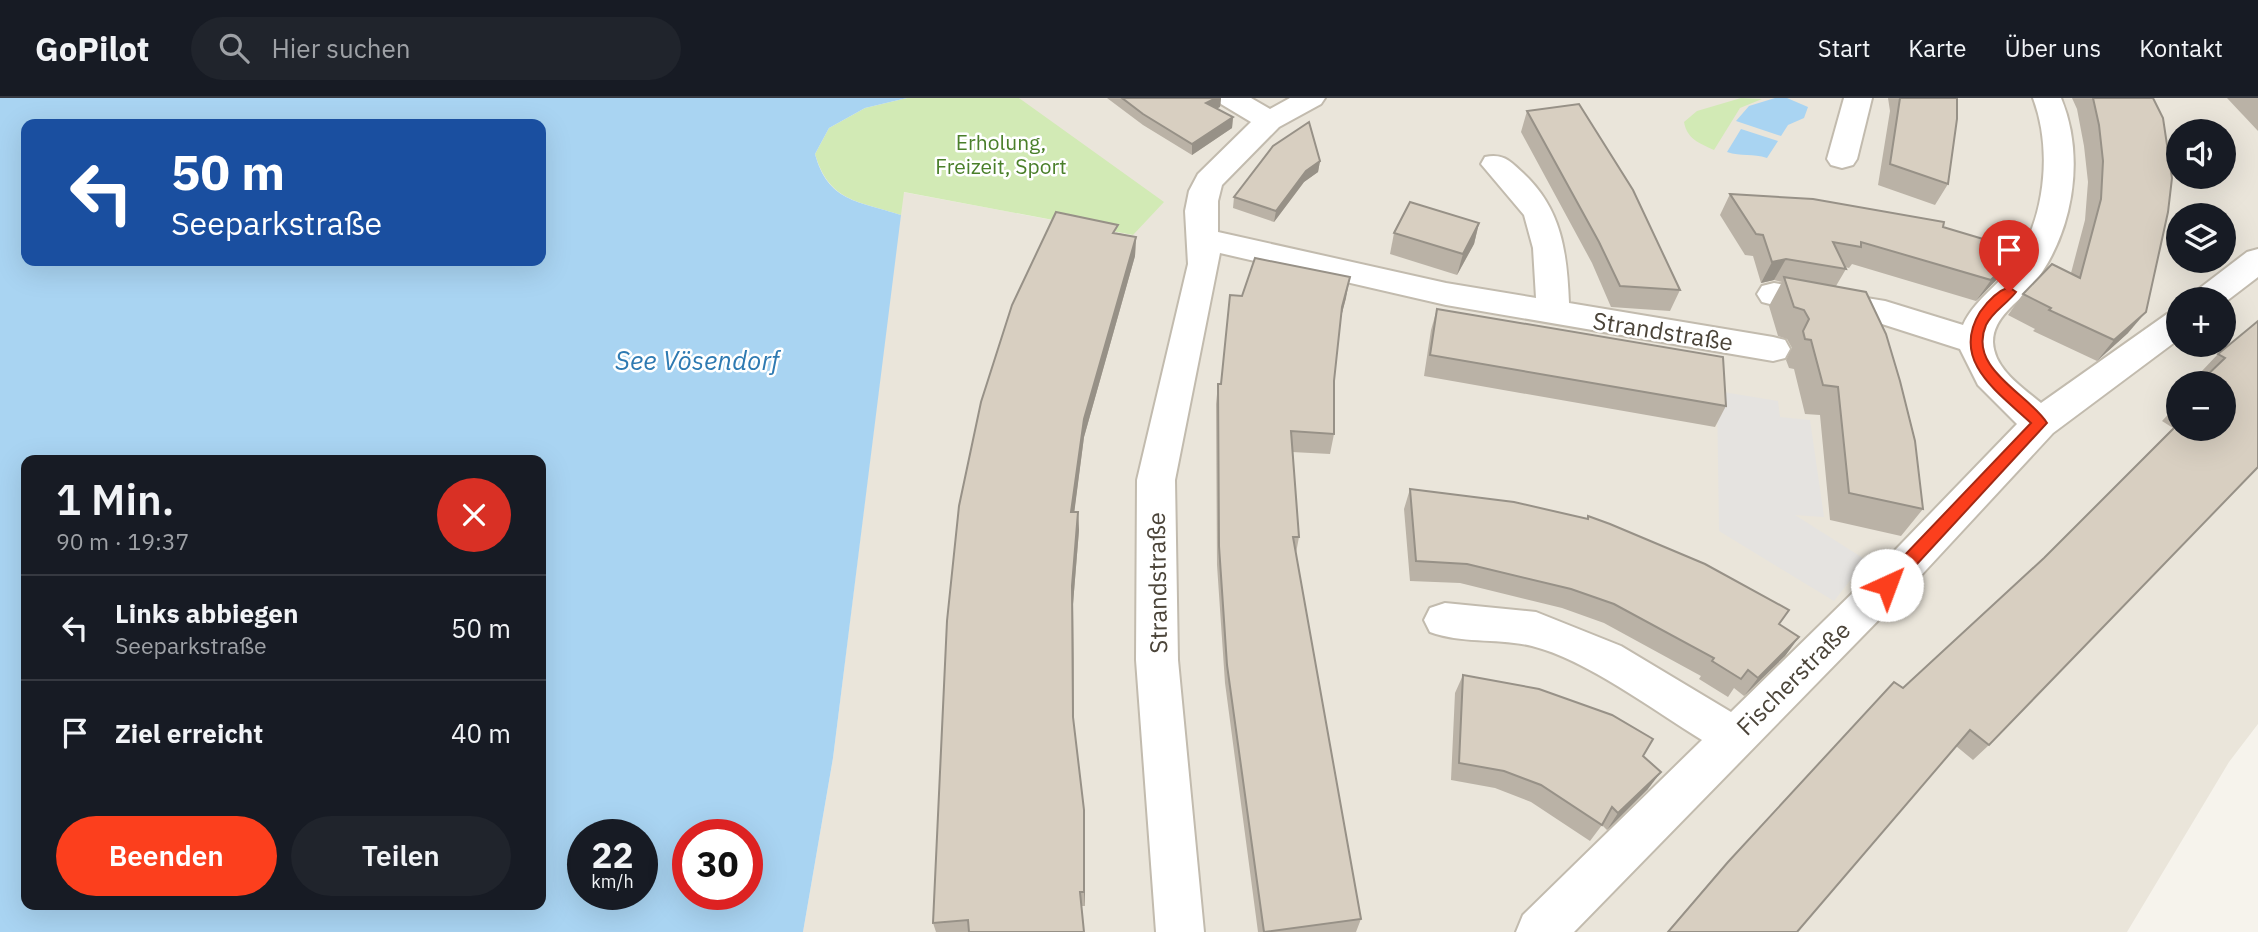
<!DOCTYPE html>
<html lang="de">
<meta charset="utf-8">
<style>
body{margin:0;font-family:"IBM Plex Sans",sans-serif;background:#20242c;color:#f1f3f6;height:100vh;display:flex;flex-direction:column;font-size:26px;white-space:nowrap}
*{box-sizing:border-box;margin:0}
p{font-size:23px;color:#9ea1a6}
.icon{flex:none;width:38px;height:38px;fill:none;stroke:currentColor;stroke-width:2;stroke-linecap:round;stroke-linejoin:round}
.map{position:relative;flex:1;overflow:hidden}
.details{position:absolute;left:21px;top:357px;width:525px;height:455px;display:flex;flex-direction:column;background:#171b24;border-radius:14px;box-shadow:0 7px 28px #0002}
.details>*{flex:none}
.top-card{position:absolute;left:21px;top:21px;width:525px;height:147px;border-radius:14px;box-shadow:0 7px 28px #0002;background:#1a4fa0;color:#fff;overflow:hidden}
.tools{position:absolute;left:2166px;top:21px;display:grid;gap:14px}
.tools a{display:grid;place-items:center;width:70px;height:70px;border-radius:50%;background:#171b24;box-shadow:0 7px 28px #0002;font-size:35px}
.speed{position:absolute;left:567px;top:721px;display:flex;gap:14px;font-size:35px;font-weight:700;text-align:center}
.speed>*{display:grid;place-content:center;width:91px;height:91px;border-radius:50%;background:#171b24;box-shadow:0 7px 28px #0002;line-height:1}
.speed small{font-size:18px;font-weight:400}
.speed .limit{border:10px solid #d22;background:#fff;color:#111}
.pin{position:absolute;display:grid;place-items:center;width:60px;height:60px;color:#fff;margin:-72px -30px;border-radius:50% 50% 50% 0;rotate:-45deg;box-shadow:0 0 7px #0007}
.pin .icon{rotate:45deg}
.me{position:absolute;width:77px;margin:-38px;rotate:43deg;stroke-linejoin:round;filter:drop-shadow(0 0 5px #0008)}
.turn{display:flex;align-items:center;gap:24px;height:147px;padding:0 35px;font-size:32px}
.turn .icon{width:91px;height:91px;stroke-width:2.5}
.turn b{display:block;font-size:49px;line-height:60px}
.round{display:grid;place-items:center;flex:none;width:74px;height:74px;border-radius:37px;background:#20242c}
.headline{display:flex;align-items:center;justify-content:space-between;height:119px;padding:0 35px}
h1{font-size:42px;font-weight:600;line-height:52px}
.action{display:flex;gap:14px;margin-top:auto;padding:14px 35px}
.action a{flex:1;height:80px;border-radius:42px;background:#fc3f1d;color:#fff;font-size:28px;font-weight:600;line-height:80px;text-align:center}
.action a+a{background:#20242c;color:#f1f3f6}
ul{padding:0;list-style:none}
li{display:flex;align-items:center;gap:21px;height:105px;padding:0 35px;border-top:2px solid #363941}
li div{flex:1}
li b{display:block;font-size:26px}
li em{font-style:normal}
header{display:flex;align-items:center;gap:42px;box-sizing:border-box;height:98px;padding:0 35px;background:#171b24;border-bottom:2px solid #363941}
header strong{font-size:33px}
nav{display:flex;gap:38px;margin-inline-start:auto;font-size:24px}
.search{width:490px;height:63px;background:#20242c;display:flex;align-items:center;gap:18px;box-sizing:border-box;padding:0 24px;border-radius:38px;color:#9ea1a6;font-size:26px}
.map>svg:first-child{display:block}
</style>
<header>
<strong>GoPilot</strong>
<div class="search"><svg class="icon" aria-label="search" viewBox="0 0 24 24"><circle cx="10" cy="10" r="6"/><path d="M15 15l6 6"/></svg>Hier suchen</div>
<nav><a>Start</a><a>Karte</a><a>Über uns</a><a>Kontakt</a></nav>
</header>
<div class="map">
<svg width="2258" height="834" viewBox="0 0 2258 834">
<rect width="100%" height="100%" fill="#f6f3ec"/>
<path fill="#eae5da" fill-rule="evenodd" d="M1019,0H2258V626L2229,664L2127,834H803L833,660L903,94L1133,137ZM2179,33H2224V79H2179ZM2179,117H2224V163H2179ZM2179,201H2224V247H2179ZM2179,285H2224V331H2179Z"/>
<g fill="#d2eab5">
<path d="M907,0H1019L1164,104L1133,137L904,94L901,117C858,103 829,104 815,56L829,30L865,10Z"/>
<path d="M1741,0L1762,1L1740,10L1714,52C1699,45 1687,41 1684,24L1697,13Z"/>
</g>
<polygon fill="#e5e3e0" points="1717,293 1778,303 1780,319 1810,322 1824,419 1795,417 1866,462 1834,503 1719,433"/>
<g fill="#a9d4f2" fill-rule="evenodd">
<path d="M0,0H907L865,10L829,30L815,56C828,104 858,103 901,117L833,660L803,834H0ZM26,26H541V163H26ZM26,362H541V807H26ZM583,737H642V796H583ZM688,737H747V796H688Z"/>
<polygon points="1775,0 1787,0 1808,9 1804,20 1788,27 1781,38 1736,23 1749,8"/>
<path d="M1741,31L1778,43L1767,60C1753,55 1741,59 1727,54Z"/>
</g>
<g fill="none" stroke-linecap="round" stroke-linejoin="round">
<g stroke="#c2bbae" stroke-width="4">
<g id="minor">
<path d="M1217,0H1251L1270,11L1290,0H1325L1321,6L1279,29L1222,87L1218,103V134L1446,185L1536,200L1533,150L1524,117L1481,66L1485,59C1503,55 1510,63 1523,75C1562,111 1567,155 1569,205L1773,239L1785,242L1790,251L1785,260L1773,263L1446,207L1220,155L1175,382L1178,562L1204,834H1156L1136,562L1137,382L1188,166L1185,113L1189,93L1198,76L1251,24L1221,6Z"/>
<polygon points="1844,0 1872,0 1857,61 1853,67 1842,70 1831,67 1827,61"/>
<path d="M2033,0H2061C2086,60 2073,137 2032,188C2018,205 1993,219 1993,244C1994,271 2022,289 2041,305L2167,216L2179,212V241L2053,335L1901,499L1574,834H1516L1523,817L1702,642C1655,613 1585,561 1532,548C1499,540 1463,546 1430,534L1424,522L1430,510L1445,505L1536,514L1621,548L1731,614L1873,475L2017,326L1978,287L1960,251L1882,226L1774,207L1762,204L1757,196L1762,188L1774,185L1885,203L1963,227C1974,203 1995,190 2011,170C2045,124 2053,53 2033,0Z"/>
<polygon points="2258,151 2258,179 2224,205 2224,201 2191,201 2196,193 2247,154"/>
</g>
</g>
<use href="#minor" fill="#fff" fill-rule="evenodd"/>
</g>
<g fill="#bab2a6">
<polygon points="1107,0 1221,0 1220,9 1217,10 1233,19 1232,30 1192,57 1143,27"/>
<polygon points="1888,0 1957,0 1948,86 1935,107 1878,87 1890,13"/>
<polygon points="2072,0 2153,0 2128,235 2097,263 2033,233 2035,231 2008,217 2023,196 2071,175 2085,122 2088,84 2084,48 2077,11"/>
<polygon points="2227,0 2258,0 2258,33"/>
<polygon points="1527,13 1680,192 1670,213 1611,209 1592,165 1521,34"/>
<polygon points="1320,63 1318,74 1304,84 1274,124 1233,110 1234,99"/>
<polygon points="1730,96 1943,129 2020,152 2005,173 1976,203 1852,166 1849,170 1845,169 1846,171 1836,188 1923,411 1901,438 1830,422 1820,317 1805,316 1794,271 1789,270 1786,262 1792,250 1787,241 1778,238 1769,208 1782,184 1774,182 1761,185 1753,158 1745,157 1720,117"/>
<polygon points="1479,125 1474,146 1457,177 1390,156 1394,135"/>
<polygon points="1118,135 1136,139 1135,158 1084,339 1074,414 1078,414 1079,432 1073,506 1074,629 1085,727 1085,808 1081,808 1084,834 936,834 933,825"/>
<polygon points="1242,198 1346,200 1341,219 1334,283 1334,336 1330,356 1292,354 1299,439 1296,455 1361,821 1356,834 1258,834 1225,585 1217,467 1216,306 1218,286 1221,286"/>
<polygon points="1437,211 1726,308 1715,329 1424,278 1431,232"/>
<polygon points="2258,223 2258,369 1989,647 1973,662 1956,648 1797,834 1667,834 1716,777 1894,584 1903,590 2044,460 2173,330 2162,323 2179,305 2179,331 2224,331 2224,285 2199,285 2208,277 2201,274 2218,256"/>
<polygon points="1410,391 1779,526 1799,539 1785,558 1744,598 1734,590 1728,599 1699,581 1701,578 1604,525 1562,510 1460,485 1410,483 1404,411"/>
<polygon points="1463,577 1648,691 1607,732 1602,727 1590,743 1531,704 1495,690 1451,682 1455,595"/>
</g>
<g fill="#979187">
<polygon points="1216,0 1221,0 1220,9 1206,16 1206,5"/>
<polygon points="1233,19 1232,30 1192,57 1192,46"/>
<polygon points="1320,63 1318,74 1304,84 1274,124 1276,113 1306,73"/>
<polygon points="1479,125 1474,146 1457,177 1463,156"/>
<polygon points="1136,139 1135,158 1084,339 1072,432 1071,414 1084,321"/>
<polygon points="2020,152 2005,173 1976,203 1991,182"/>
<polygon points="1786,161 1774,182 1761,185 1772,164"/>
<polygon points="1350,179 1346,200 1338,230 1342,209"/>
<polygon points="2146,214 2128,235 2097,263 2114,242"/>
<polygon points="1078,414 1079,432 1073,506 1074,635 1072,488"/>
<polygon points="1799,539 1785,558 1744,598 1758,580"/>
<polygon points="1661,674 1648,691 1607,732 1618,715"/>
<polygon points="1084,712 1085,727 1085,808 1084,794"/>
</g>
<g fill="#d8cfc1" stroke="#979187" stroke-width="2">
<polygon points="1122,0 1216,0 1206,5 1233,19 1192,46 1143,16"/>
<polygon points="1900,0 1957,0 1957,21 1948,86 1890,66"/>
<polygon points="2093,0 2153,0 2163,20 2172,80 2168,114 2146,214 2114,242 2049,212 2051,210 2023,196 2052,166 2080,180 2101,101 2103,63 2099,27"/>
<polygon points="1579,6 1633,92 1680,192 1620,188 1599,144 1527,13"/>
<polygon points="1309,24 1320,63 1306,73 1276,113 1234,99 1273,48"/>
<polygon points="1730,96 1813,101 1944,124 1943,129 2020,152 1991,182 1861,144 1861,149 1833,144 1846,171 1786,161 1772,164 1763,137 1756,136"/>
<polygon points="1410,104 1479,125 1463,156 1394,135"/>
<polygon points="1056,114 1118,127 1113,135 1136,139 1084,321 1071,414 1078,414 1072,488 1073,619 1084,712 1084,794 1080,794 1084,834 969,834 968,822 933,825 947,523 959,408 981,304 1012,207"/>
<polygon points="1255,160 1350,179 1342,209 1334,283 1334,336 1291,333 1299,439 1293,439 1361,821 1264,834 1227,567 1219,448 1218,286 1221,286 1230,197 1242,198"/>
<polygon points="1784,179 1866,194 1886,236 1900,283 1915,343 1923,411 1849,395 1838,289 1823,287 1811,242 1805,241 1803,233 1809,221 1804,212 1794,209"/>
<polygon points="1437,211 1723,259 1726,308 1430,257"/>
<polygon points="2258,223 2258,369 1989,647 1970,632 1797,834 1668,834 1728,764 1894,584 1903,590 2044,460 2179,325 2179,331 2224,331 2224,285 2199,285 2225,260 2218,256"/>
<polygon points="1410,391 1514,404 1588,421 1588,418 1610,426 1705,466 1789,512 1779,526 1799,539 1758,580 1748,572 1741,581 1712,563 1714,560 1614,506 1571,491 1467,466 1416,463"/>
<polygon points="1463,577 1539,591 1612,617 1653,641 1643,658 1661,674 1618,715 1612,709 1602,727 1541,687 1504,673 1459,665"/>
</g>
<path fill="#fc3f1d" stroke="#a42913" stroke-width="2" d="M2009,189L2016,194C2007,206 1993,213 1986,227C1967,271 2029,296 2047,325L1893,492H1881V482L2031,325C1998,294 1950,263 1980,214C1987,204 1998,193 2009,189Z"/>
<g text-anchor="middle" dominant-baseline="central" stroke-width="5" stroke-linejoin="round" paint-order="stroke">
<g font-size="21" fill="#4a7f2a" stroke="#fff">
<text x="1001" y="44">Erholung,<tspan x="1001" dy="24">Freizeit, Sport</tspan></text>
</g>
<g font-size="24" fill="#4b4439" stroke="#fff">
<text transform="translate(1663 233) rotate(9)">Strandstraße</text>
<text transform="translate(1157 485) rotate(-91)">Strandstraße</text>
<text transform="translate(1793 580) rotate(-45)">Fischerstraße</text>
</g>
<g font-size="26" font-style="italic" fill="#2e7ab2" stroke="#fff">
<text x="697" y="262">See Vösendorf</text>
</g>
</g>
</svg>
<div class="tools">
<a><svg class="icon" aria-label="sound" viewBox="0 0 24 24"><path d="M4 9h4l5-4v14l-5-4H4zM17 9q2 3 0 6"/></svg></a>
<a><svg class="icon" aria-label="layers" viewBox="0 0 24 24"><path d="M12 4l9 5-9 5-9-5zM3 14l9 5 9-5"/></svg></a>
<a>+</a>
<a>−</a>
</div>
<div class="speed"><div>22<small>km/h</small></div><div class="limit">30</div></div>
<div class="pin" style="left:2009px;top:194px;background:#d93025"><svg class="icon" aria-label="arrive" viewBox="0 0 24 24"><path d="M6 21V4h12l-3 4 3 4H6"/></svg></div>
<svg class="me" style="left:1887px;top:487px" viewBox="-20 -20 40 40"><circle r="19" fill="#fff"/><path d="M0-13L10 11 0 6-10 11z" fill="#fc3f1d"/></svg>
<div class="top-card">
<div class="turn"><svg class="icon" aria-label="left" viewBox="0 0 24 24"><path d="M17 20v-9H6M10 6l-5 5 5 5"/></svg><div><b>50 m</b>Seeparkstraße</div></div>
</div>
<section class="details">
<div class="headline"><div><h1>1 Min.</h1><p>90 m · 19:37</p></div><a class="round" style="background:#d93025;color:#fff"><svg class="icon" aria-label="close" viewBox="0 0 24 24"><path d="M6 6l12 12M18 6L6 18"/></svg></a></div>
<ul>
<li><svg class="icon" aria-label="left" viewBox="0 0 24 24"><path d="M17 20v-9H6M10 6l-5 5 5 5"/></svg><div><b>Links abbiegen</b><p>Seeparkstraße</p></div><em>50 m</em></li>
<li><svg class="icon" aria-label="arrive" viewBox="0 0 24 24"><path d="M6 21V4h12l-3 4 3 4H6"/></svg><div><b>Ziel erreicht</b></div><em>40 m</em></li>
</ul>
<div class="action"><a>Beenden</a><a>Teilen</a></div>
</section>
</div>
